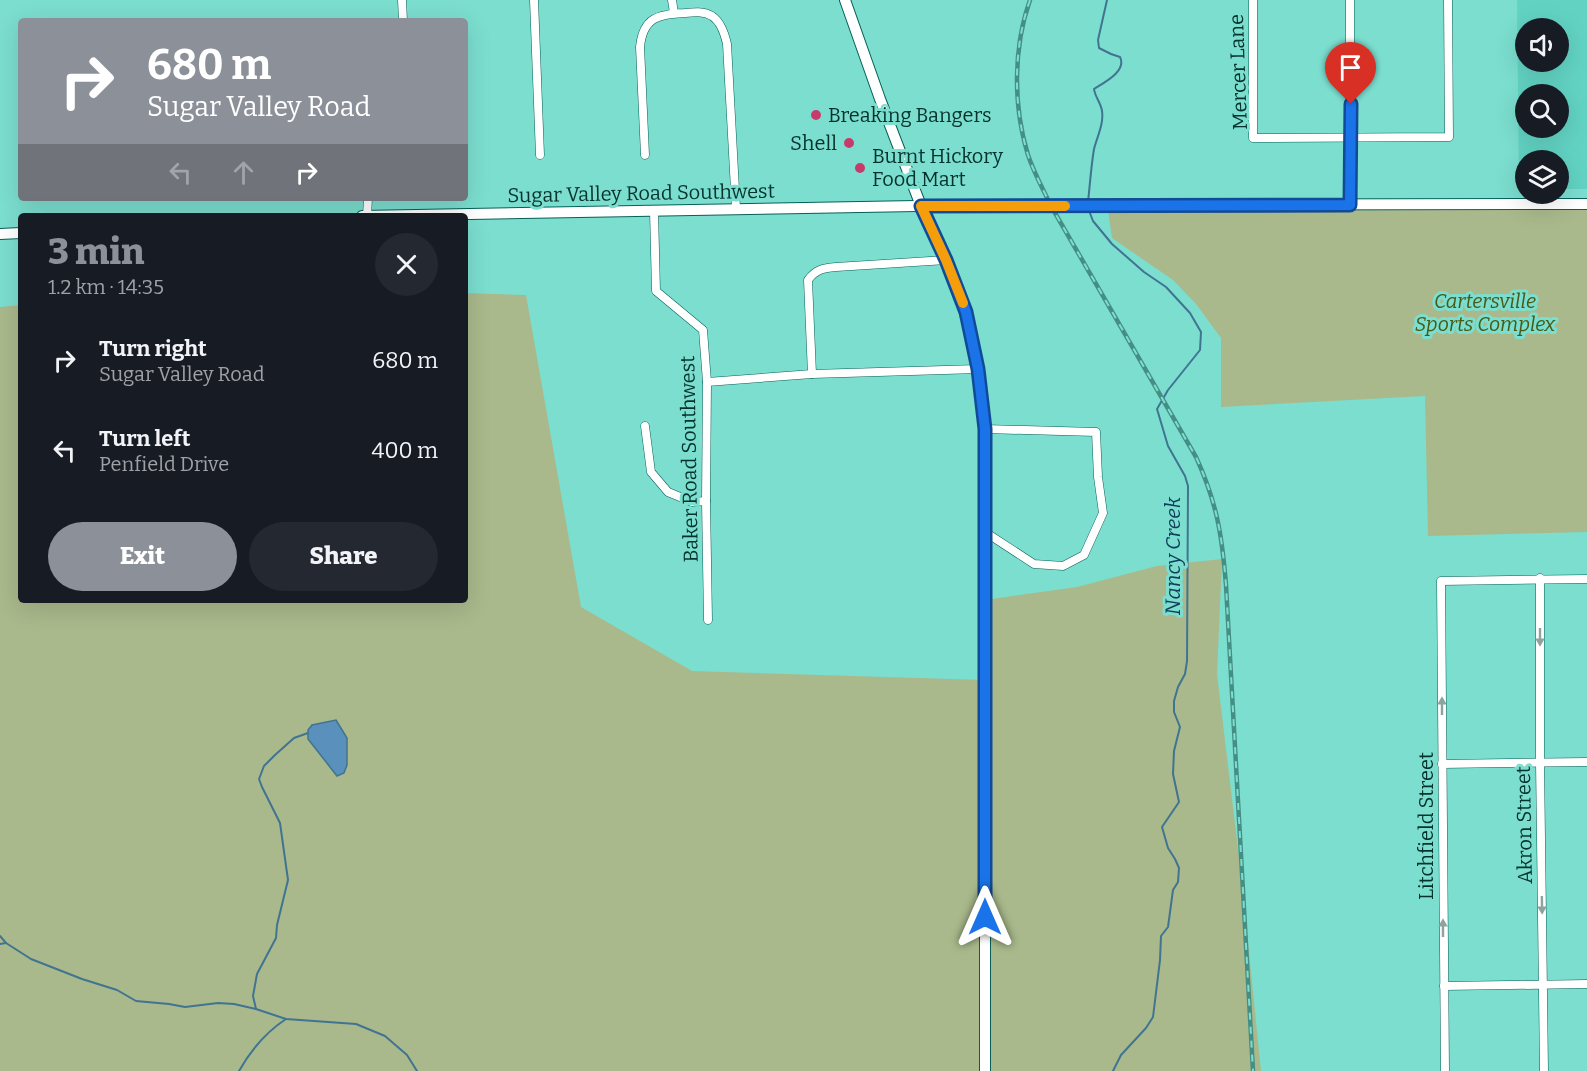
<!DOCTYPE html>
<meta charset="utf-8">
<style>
body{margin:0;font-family:Bitter,serif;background:#242831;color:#f1f3f6;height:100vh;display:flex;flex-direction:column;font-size:22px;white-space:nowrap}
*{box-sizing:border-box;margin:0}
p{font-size:20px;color:#9ea1a6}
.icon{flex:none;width:33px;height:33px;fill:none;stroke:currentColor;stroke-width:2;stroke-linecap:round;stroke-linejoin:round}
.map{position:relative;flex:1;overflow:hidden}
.sheet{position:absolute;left:18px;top:213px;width:450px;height:390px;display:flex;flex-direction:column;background:#171b24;border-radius:6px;box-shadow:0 6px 24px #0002}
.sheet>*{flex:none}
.hud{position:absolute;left:18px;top:18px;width:450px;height:183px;border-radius:6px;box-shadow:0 6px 24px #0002;background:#8c9099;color:#fff;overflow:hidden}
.buttons{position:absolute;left:1515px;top:18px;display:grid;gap:12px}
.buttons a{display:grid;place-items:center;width:54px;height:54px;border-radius:50%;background:#171b24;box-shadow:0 6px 24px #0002;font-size:30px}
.pin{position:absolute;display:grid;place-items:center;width:51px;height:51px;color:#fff;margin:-62px -26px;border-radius:50% 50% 50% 0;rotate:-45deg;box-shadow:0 0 6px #0007}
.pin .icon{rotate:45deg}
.me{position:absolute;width:66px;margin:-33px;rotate:0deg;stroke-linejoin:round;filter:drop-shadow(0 0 4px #0008)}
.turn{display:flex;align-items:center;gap:21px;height:126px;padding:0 30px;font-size:27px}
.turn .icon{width:78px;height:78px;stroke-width:2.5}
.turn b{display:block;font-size:42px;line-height:51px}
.lanes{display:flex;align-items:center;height:57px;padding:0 30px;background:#0003;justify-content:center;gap:30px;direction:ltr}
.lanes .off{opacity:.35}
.round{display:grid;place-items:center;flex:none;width:63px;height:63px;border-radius:32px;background:#242831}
.head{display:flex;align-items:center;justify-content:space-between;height:102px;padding:0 30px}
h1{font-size:36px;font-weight:800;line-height:45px;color:#8c9099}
.action{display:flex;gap:12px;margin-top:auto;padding:12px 30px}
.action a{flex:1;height:69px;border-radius:36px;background:#8c9099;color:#fff;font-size:24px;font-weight:800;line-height:69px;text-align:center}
.action a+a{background:#242831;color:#f1f3f6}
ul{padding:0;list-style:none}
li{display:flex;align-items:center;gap:18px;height:90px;padding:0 30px}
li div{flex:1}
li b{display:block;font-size:22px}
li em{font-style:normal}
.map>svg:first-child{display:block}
</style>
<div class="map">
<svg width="1587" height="1071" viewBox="0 0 1587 1071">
<rect width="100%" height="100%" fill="#7bdecf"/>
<path fill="#62d3c3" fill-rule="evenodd" d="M1517,0H1587V189H1559L1558,160H1526L1525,188H1519ZM1526,28H1558V62H1526ZM1526,94H1558V128H1526Z"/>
<g fill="#a9b98b">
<polygon points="1108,210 1587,210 1587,532 1428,536 1425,396 1221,407 1221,338 1196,304 1173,280 1112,238"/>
<polygon points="465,293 526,295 581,607 692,671 985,680 985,600 1077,587 1157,566 1222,559 1217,674 1241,874 1261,1071 0,1071 0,307 21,305 21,600 465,600"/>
</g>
<polygon fill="#5990bc" stroke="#407491" stroke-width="1.5" points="336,720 347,738 347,765 344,773 337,776 308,739 308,730 312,725"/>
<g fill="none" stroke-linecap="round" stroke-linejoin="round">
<g stroke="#407491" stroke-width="2">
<path d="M1088,202C1090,184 1091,167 1094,149C1097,137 1104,124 1102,111C1101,103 1095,97 1094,89C1105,82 1127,71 1120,57L1111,54L1099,48L1098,40L1107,0"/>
<polyline points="1088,208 1093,221 1112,244 1144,272 1166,287 1190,313 1201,332 1200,350 1168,390 1157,409 1168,446 1185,476 1188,486 1187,661 1185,674 1178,687 1174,701 1174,712 1180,727 1174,751 1173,774 1179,802 1162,827 1168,848 1175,859 1179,868 1178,882 1173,890 1168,927 1161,936 1160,960 1153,1017 1146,1028 1121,1055 1113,1071"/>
<polyline points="0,936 6,943 31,959 82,979 117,990 136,1001 169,1004 185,1007 218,1003 234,1004 256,1009 286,1019 356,1024 385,1036 407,1055 417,1071"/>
<polyline points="0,944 6,943"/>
<polyline points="256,1009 253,996 257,974 276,938 277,925 288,880 280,823 262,787 259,779 264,766 275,755 294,738 308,733"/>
<path d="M239,1071C251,1050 266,1032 286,1019"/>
</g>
<g stroke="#066057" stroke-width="9">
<g id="street">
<polyline points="402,0 403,21"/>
<polyline points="534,0 540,155"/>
<polyline points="672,0 674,13"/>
<polyline points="1253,0 1253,138 1449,137 1448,0"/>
<path d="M645,155L640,47C643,17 659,14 685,13C694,12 704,11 712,16C721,22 725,35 727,44L736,208"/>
<polyline points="1350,205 1350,0"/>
<polyline points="654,211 656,291 703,330 707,382 706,501 708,620"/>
<polyline points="367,216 368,198"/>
<path d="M812,374L808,280C816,269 824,268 836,267L946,260"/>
<polyline points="707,382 812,374 978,369"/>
<polyline points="645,426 651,472 668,492 692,502 706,501"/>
<polyline points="985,429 1096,432 1098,477 1103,513 1084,555 1063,566 1034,564 985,532"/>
<polyline points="1540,578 1540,762 1544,1071"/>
<polyline points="1442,764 1587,762"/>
<polyline points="1444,986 1587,984"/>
<polyline points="1445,1071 1441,581 1587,579"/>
</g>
</g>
<g stroke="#066057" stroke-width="12">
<g id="secondary">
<polyline points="845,0 880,99 921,206 946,260 966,312 978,369 985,429 985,1071"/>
<polyline points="362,216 973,205 1587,204"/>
<polyline points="0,234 21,233"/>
</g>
</g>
<use href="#street" stroke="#fff" stroke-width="8"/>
<use href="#secondary" stroke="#fff" stroke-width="10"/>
<g stroke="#448e84" stroke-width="4.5">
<path id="rail" d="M1030,0C1013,48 1013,106 1028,155C1034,173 1043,189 1051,206L1196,457C1217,503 1222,535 1226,585L1253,1071"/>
</g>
<use href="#rail" stroke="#7bdecf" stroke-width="2" stroke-dasharray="7" stroke-linecap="butt"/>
</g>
<defs><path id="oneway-solid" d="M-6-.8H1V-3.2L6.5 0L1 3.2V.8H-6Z" transform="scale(1.5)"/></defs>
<g fill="#8ea3a0">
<use href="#oneway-solid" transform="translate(1540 637) rotate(90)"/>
<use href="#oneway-solid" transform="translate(1442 706) rotate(-90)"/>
<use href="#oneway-solid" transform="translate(1542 905) rotate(89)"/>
<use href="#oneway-solid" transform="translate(1443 928) rotate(-90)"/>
</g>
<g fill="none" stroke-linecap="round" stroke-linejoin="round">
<g stroke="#114b97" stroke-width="15">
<polyline id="route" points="985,917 985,429 978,369 966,312 946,260 921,206 1350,205 1351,104"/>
</g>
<use href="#route" stroke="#1a73e8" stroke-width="10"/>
<polyline stroke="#f59e0b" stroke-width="10" points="963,303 946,260 921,206 1065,206"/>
</g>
<g fill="#c73b6c" stroke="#7bdecf" stroke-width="2">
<circle cx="816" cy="115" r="6"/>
<circle cx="849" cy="143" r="6"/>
<circle cx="860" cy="168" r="6"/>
</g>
<g text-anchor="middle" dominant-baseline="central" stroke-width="6" stroke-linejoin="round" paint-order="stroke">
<g font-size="20" fill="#05322d" stroke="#7bdecf">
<text transform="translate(1238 72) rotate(-92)">Mercer Lane</text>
<text transform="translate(641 193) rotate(-1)">Sugar Valley Road Southwest</text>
<text transform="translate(689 459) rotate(-91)">Baker Road Southwest</text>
<text transform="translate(1524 825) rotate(-91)">Akron Street</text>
<text transform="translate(1426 826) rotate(-90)">Litchfield Street</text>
</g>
<g font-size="20" fill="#05322d" stroke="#7bdecf" text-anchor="start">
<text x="828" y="115">Breaking Bangers</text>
<text x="837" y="143" text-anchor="end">Shell</text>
<text x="872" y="156">Burnt Hickory<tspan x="872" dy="23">Food Mart</tspan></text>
</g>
<g font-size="20" font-style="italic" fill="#485a16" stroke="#7bdecf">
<text x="1485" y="301">Cartersville<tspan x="1485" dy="23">Sports Complex</tspan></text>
</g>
<g font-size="21" font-style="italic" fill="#113d5b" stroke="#7bdecf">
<text transform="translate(1173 556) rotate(-90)">Nancy Creek</text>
</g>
</g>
</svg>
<div class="buttons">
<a><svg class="icon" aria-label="sound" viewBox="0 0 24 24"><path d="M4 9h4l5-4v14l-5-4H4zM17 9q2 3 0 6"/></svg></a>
<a><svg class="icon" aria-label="search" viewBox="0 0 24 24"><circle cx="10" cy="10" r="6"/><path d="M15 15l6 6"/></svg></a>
<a><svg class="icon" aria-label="layers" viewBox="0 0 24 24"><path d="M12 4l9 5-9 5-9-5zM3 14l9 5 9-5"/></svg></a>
</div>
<div class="pin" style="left:1351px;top:104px;background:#d93025"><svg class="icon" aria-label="arrive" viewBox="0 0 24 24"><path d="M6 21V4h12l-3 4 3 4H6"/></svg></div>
<svg class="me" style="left:985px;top:917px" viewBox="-20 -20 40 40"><path d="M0-17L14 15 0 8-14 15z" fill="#1a73e8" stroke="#fff" stroke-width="4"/></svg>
<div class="hud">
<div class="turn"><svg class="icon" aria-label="right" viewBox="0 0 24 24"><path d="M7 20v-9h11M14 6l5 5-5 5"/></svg><div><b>680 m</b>Sugar Valley Road</div></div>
<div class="lanes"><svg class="icon off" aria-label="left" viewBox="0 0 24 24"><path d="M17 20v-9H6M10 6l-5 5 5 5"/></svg><svg class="icon off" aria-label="ahead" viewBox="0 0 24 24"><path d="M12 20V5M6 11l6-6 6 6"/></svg><svg class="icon" aria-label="right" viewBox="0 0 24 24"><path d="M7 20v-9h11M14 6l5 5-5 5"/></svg></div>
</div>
<section class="sheet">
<div class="head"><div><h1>3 min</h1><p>1.2 km · 14:35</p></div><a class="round"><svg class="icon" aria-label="close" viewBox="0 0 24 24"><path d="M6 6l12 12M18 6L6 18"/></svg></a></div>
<ul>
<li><svg class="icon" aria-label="right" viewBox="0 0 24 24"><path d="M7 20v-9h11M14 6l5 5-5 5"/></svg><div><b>Turn right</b><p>Sugar Valley Road</p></div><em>680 m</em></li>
<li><svg class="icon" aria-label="left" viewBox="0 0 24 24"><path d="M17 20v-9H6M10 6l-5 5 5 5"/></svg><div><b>Turn left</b><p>Penfield Drive</p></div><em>400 m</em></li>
</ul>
<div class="action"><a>Exit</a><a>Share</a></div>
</section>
</div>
